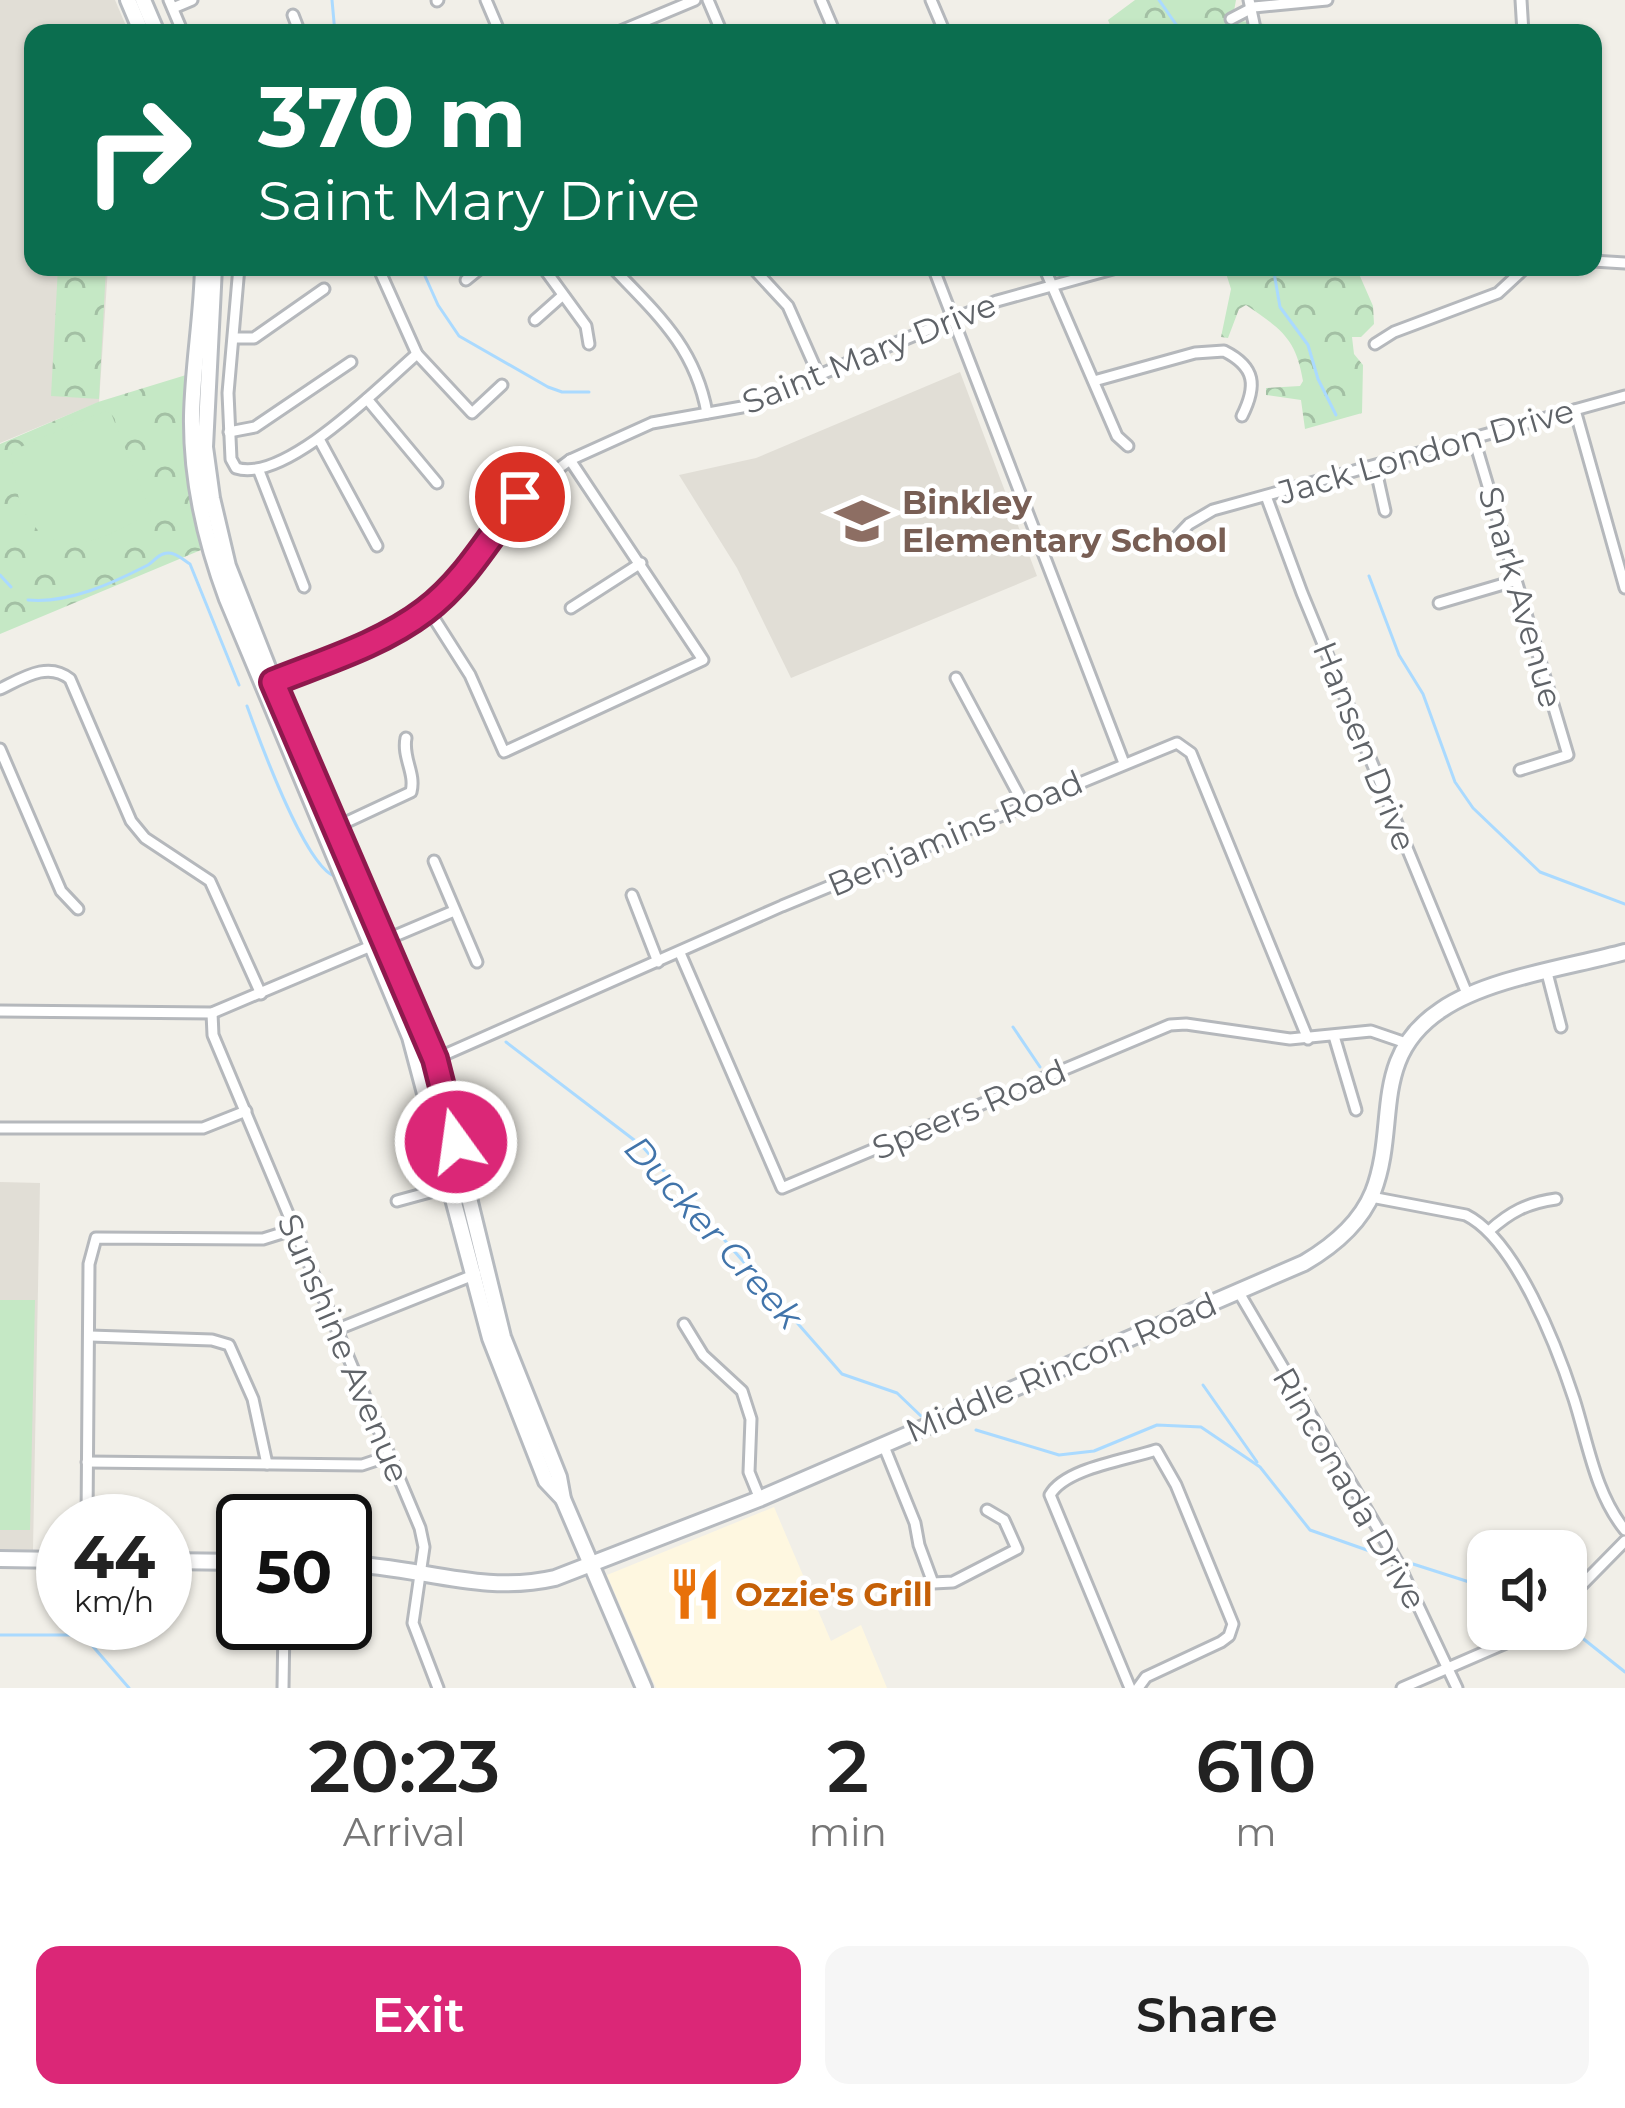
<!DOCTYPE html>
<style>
body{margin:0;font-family:Montserrat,sans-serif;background:#f6f6f6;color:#222;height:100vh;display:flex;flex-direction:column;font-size:45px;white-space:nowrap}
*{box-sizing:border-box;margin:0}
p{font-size:39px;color:#767676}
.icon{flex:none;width:66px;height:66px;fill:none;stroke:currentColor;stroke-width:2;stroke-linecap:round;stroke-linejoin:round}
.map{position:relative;height:1688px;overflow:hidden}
.details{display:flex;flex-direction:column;background:#fff;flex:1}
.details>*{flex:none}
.hud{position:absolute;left:24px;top:24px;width:1578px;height:252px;border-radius:24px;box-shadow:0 3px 9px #0004;background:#0b6e4f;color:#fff;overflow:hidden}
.controls{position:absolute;left:1467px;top:1530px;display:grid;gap:24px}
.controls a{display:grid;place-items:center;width:120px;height:120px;border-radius:24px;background:#fff;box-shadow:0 3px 9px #0004;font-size:60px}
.speed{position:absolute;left:36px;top:1494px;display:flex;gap:24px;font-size:60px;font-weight:700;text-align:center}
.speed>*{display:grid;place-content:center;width:156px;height:156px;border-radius:50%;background:#fff;box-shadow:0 3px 9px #0004;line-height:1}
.speed small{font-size:30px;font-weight:400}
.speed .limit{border:6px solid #111;border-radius:18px;background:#fff;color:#111}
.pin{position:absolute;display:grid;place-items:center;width:102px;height:102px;color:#fff;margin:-51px;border:6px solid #fff;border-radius:50%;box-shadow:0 3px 12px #0007}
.me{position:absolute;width:132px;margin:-66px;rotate:346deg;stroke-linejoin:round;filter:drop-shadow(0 0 9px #0008)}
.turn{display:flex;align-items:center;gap:42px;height:252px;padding:0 36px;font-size:54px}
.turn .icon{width:156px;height:156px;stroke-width:2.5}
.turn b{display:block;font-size:84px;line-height:102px}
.eta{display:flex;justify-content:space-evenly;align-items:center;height:204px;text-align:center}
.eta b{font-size:72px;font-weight:600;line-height:84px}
.action{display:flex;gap:24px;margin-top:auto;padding:24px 36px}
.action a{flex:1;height:138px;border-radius:24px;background:#db2777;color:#fff;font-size:48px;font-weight:600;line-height:138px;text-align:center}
.action a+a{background:#f6f6f6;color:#222}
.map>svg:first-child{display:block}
</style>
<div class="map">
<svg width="1625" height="1688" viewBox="0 0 1625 1688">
<defs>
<pattern id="forest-crowns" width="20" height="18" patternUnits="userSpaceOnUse" patternTransform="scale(3)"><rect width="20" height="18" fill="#c5e8c5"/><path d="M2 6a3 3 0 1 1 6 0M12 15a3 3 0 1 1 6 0" fill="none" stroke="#a3c0a4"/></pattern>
</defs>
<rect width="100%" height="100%" fill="#f1efe8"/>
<polygon fill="#fef7e0" points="774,1507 831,1641 861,1625 887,1688 656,1688 607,1575"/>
<g fill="#e1ded6">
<polygon points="0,0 115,0 129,33 33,33 33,267 108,267 99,402 0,443"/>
<polygon points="960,372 1037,576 791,678 737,568 679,475 756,458"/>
<polygon points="0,1182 40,1183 33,1550 0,1549"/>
</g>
<g fill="url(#forest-crowns)">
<polygon points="1135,0 1236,0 1234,11 1240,21 1265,24 1265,33 1147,33 1146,27 1112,30 1108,20"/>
<polygon points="58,267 106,267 99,399 51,396"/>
<path d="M1224,267H1288L1289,273L1309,267H1356L1373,306L1374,324L1361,337H1352L1354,354L1363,365L1362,413L1305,429L1301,400L1266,395V388L1300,386L1303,381C1296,338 1281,329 1246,305L1239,309L1228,338L1221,337L1231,289Z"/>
<polygon points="186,375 187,472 201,550 0,634 0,444 98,402"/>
</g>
<g fill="#c5e8c5">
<path d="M105,411L111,413L151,512C108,537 52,570 22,507C15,491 14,468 11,451Z"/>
<polygon points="0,1300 35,1300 30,1530 0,1530"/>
</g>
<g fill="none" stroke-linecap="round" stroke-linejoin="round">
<g stroke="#aadaff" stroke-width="3">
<polyline points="332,0 335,33"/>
<polyline points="1159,0 1182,33"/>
<polyline points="421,267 438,305 459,336 548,387 562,392 589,392"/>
<polyline points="1273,267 1280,307 1308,345 1318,379 1336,415"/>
<polyline points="0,575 11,587"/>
<polyline points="1369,576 1399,655 1423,694 1455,782 1473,808 1540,872 1625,904"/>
<path d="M28,600C68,604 113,583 148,565C153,562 157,556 163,554C173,550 182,559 190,564L239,685"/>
<path d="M247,706C260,742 303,859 332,875"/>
<polyline points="1013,1027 1040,1067"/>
<polyline points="506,1042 642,1146 842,1374 897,1393 921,1416"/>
<polyline points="1203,1385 1257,1462"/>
<polyline points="976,1430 1059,1455 1094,1451 1157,1425 1201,1427 1260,1467 1310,1530 1381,1555"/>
<polyline points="1413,1564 1488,1588"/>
<polyline points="1566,1625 1625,1672"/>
<polyline points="0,1635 83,1635 129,1688"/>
</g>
<g stroke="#b5b8bc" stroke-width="15">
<g id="street">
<polyline points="169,0 183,33"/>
<polyline points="486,0 500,33"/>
<polyline points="708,0 722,33"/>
<polyline points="821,0 835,33"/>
<polyline points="931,0 945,33"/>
<polyline points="1249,0 1256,33"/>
<polyline points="1521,0 1523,33"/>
<polyline points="437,1 438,0"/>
<polyline points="173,8 192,0"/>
<polyline points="293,15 300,33"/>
<polyline points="1231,19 1254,7 1327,0"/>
<polyline points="616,33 695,0"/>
<polyline points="1593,261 1625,263"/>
<path d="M239,267L228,393L231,459L236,468C285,484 381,385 417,354"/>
<polyline points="378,267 417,354 472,413 502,385"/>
<polyline points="543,267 586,326 589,344"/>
<path d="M612,267C657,314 695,347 707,413"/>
<polyline points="752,267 788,306 819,376"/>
<polyline points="933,267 1124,763"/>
<polyline points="1044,267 1117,436 1128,446"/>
<polyline points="466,280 482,267"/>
<polyline points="535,320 562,296"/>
<polyline points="236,338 254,338 324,289"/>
<polyline points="1375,344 1394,332 1498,293 1526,267"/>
<path d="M1094,381L1195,353L1224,351C1256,367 1257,386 1242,416"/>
<polyline points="367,399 437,483"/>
<polyline points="1575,410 1625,588"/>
<polyline points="229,432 255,427 351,362"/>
<polyline points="319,439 377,546"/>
<polyline points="1474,439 1568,755 1520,770"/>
<polyline points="1375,466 1385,511"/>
<polyline points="259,471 304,587"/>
<polyline points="1266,496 1302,593 1468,996"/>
<polyline points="1169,545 1189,524 1213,510 1625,396"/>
<polyline points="1439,603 1514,581"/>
<polyline points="571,608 641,563"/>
<polyline points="428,609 470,675 504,752 703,660 570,460"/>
<polyline points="956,678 1023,803"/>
<polyline points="273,682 374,640 428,609 466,572 520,497 570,460 652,423 742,407 997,301 1120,267"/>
<path d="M0,689C23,678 48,661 70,679L131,821L145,838L210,881L261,994"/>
<polyline points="0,749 61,891 78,909"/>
<path d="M336,827L411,792C416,773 402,758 406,738"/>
<polyline points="434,861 477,962"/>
<polyline points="632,895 658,962"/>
<polyline points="680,953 782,1188 1170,1025 1186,1024 1290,1039 1371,1031 1406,1043"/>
<polyline points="1547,973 1561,1027"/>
<polyline points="0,1011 212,1013 454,911"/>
<polyline points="212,1013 213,1035 420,1528 424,1547 413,1623 438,1688"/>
<polyline points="1334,1036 1356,1110"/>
<polyline points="435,1059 782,906 1177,743 1191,753 1308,1039"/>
<polyline points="0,1128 203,1128 246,1111"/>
<path d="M1371,1197L1466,1215C1516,1240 1557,1347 1574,1399C1588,1443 1595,1493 1625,1530"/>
<polyline points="397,1201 452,1186"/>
<path d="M1489,1231C1510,1212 1527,1203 1556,1199"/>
<polyline points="1238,1291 1398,1563 1457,1688"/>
<polyline points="684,1324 703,1355 742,1391 751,1419 749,1472 760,1499"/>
<polyline points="338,1329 476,1274"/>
<polyline points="90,1336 212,1340 229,1345 253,1399 267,1464"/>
<polyline points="883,1444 915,1523 919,1545 933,1583 953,1582 1017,1549 1004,1520 987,1510"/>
<polyline points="87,1462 362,1465 389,1456"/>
<polyline points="87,1521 89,1264 96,1238 263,1239 295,1229"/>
<polyline points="1566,1601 1625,1541"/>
<polyline points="283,1688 284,1623"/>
<path d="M1130,1688L1050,1495C1065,1468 1127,1460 1156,1450L1176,1485L1233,1624L1229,1636L1221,1642L1146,1677L1138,1688"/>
<polyline points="1402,1688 1508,1642 1528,1629"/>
</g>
</g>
<g stroke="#b6babf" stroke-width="20">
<g id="secondary">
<polyline points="128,0 142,33"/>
<polyline points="143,0 157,33"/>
<path d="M203,267C202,317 193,366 192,416C191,480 205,540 227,599L410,1037L490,1338L546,1481L563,1499"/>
<polyline points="214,267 205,447 212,498 228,566 278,693 435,1059 503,1337 559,1477 563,1499 644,1688"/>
<polyline points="0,1559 63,1560"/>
<polyline points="165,1561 243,1562"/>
<path d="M345,1564C419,1566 481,1595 555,1578L759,1499L1304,1263C1333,1246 1360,1224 1373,1192C1399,1125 1369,1058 1441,1010C1488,978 1570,967 1625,952"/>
</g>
</g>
<use href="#street" stroke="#fff" stroke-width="9"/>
<use href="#secondary" stroke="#fff" stroke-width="14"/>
</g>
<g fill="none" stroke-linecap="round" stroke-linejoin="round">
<g stroke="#8e194d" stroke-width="30">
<path id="route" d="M456,1142L435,1059L273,682C323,662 382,644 425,611C465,581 490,536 520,497"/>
</g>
<use href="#route" stroke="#db2777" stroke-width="21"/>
</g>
<defs>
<g id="school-bare" transform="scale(4.14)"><path d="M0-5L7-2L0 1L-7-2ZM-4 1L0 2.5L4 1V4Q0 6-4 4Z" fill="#8d6e63" stroke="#fff" stroke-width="2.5" paint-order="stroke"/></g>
<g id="restaurant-bare" transform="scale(4.14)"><path d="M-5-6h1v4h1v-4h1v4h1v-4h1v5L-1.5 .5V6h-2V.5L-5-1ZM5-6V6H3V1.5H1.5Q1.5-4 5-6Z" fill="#e8710a" stroke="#fff" stroke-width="2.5" paint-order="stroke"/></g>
</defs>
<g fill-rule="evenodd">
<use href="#school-bare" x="862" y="521"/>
<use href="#restaurant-bare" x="695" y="1594"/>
</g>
<g text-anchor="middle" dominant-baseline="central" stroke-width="9" stroke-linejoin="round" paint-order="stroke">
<g font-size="33" fill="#5f6368" stroke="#fff">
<text transform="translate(869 353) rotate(-22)">Saint Mary Drive</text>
<text transform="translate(1426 451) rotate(-16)">Jack London Drive</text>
<text transform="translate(1521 597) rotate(74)">Snark Avenue</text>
<text transform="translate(1365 746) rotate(68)">Hansen Drive</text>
<text transform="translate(955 833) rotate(-23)">Benjamins Road</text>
<text transform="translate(969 1109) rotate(-23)">Speers Road</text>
<text transform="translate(344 1348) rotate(67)">Sunshine Avenue</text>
<text transform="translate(1061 1367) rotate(-23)">Middle Rincon Road</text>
<text transform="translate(1350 1488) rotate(60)">Rinconada Drive</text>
</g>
<g font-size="33" font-weight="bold" fill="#785e54" stroke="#fff" text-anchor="start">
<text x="902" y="502">Binkley<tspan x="902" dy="38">Elementary School</tspan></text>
</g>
<g font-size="33" font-weight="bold" fill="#c56008" stroke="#fff" text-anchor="start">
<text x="735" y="1594">Ozzie's Grill</text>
</g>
<g font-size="36" font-style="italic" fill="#4174aa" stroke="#fff">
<text transform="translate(714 1232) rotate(48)">Ducker Creek</text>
</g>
</g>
</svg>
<div class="controls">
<a><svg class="icon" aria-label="sound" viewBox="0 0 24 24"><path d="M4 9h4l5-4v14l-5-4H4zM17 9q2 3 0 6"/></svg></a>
</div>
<div class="speed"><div>44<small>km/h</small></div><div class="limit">50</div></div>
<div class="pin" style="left:520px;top:497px;background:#d93025"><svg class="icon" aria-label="arrive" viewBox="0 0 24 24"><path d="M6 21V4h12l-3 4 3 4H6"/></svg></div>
<svg class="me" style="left:456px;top:1142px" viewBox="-20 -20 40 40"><circle r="17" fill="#db2777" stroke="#fff" stroke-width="3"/><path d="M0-11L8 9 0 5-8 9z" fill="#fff"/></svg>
<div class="hud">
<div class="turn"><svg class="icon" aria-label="right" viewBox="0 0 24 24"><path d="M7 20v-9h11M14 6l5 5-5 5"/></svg><div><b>370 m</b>Saint Mary Drive</div></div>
</div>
</div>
<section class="details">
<div class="eta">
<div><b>20:23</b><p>Arrival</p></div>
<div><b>2</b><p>min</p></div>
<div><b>610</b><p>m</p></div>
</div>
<div class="action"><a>Exit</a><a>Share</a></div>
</section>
